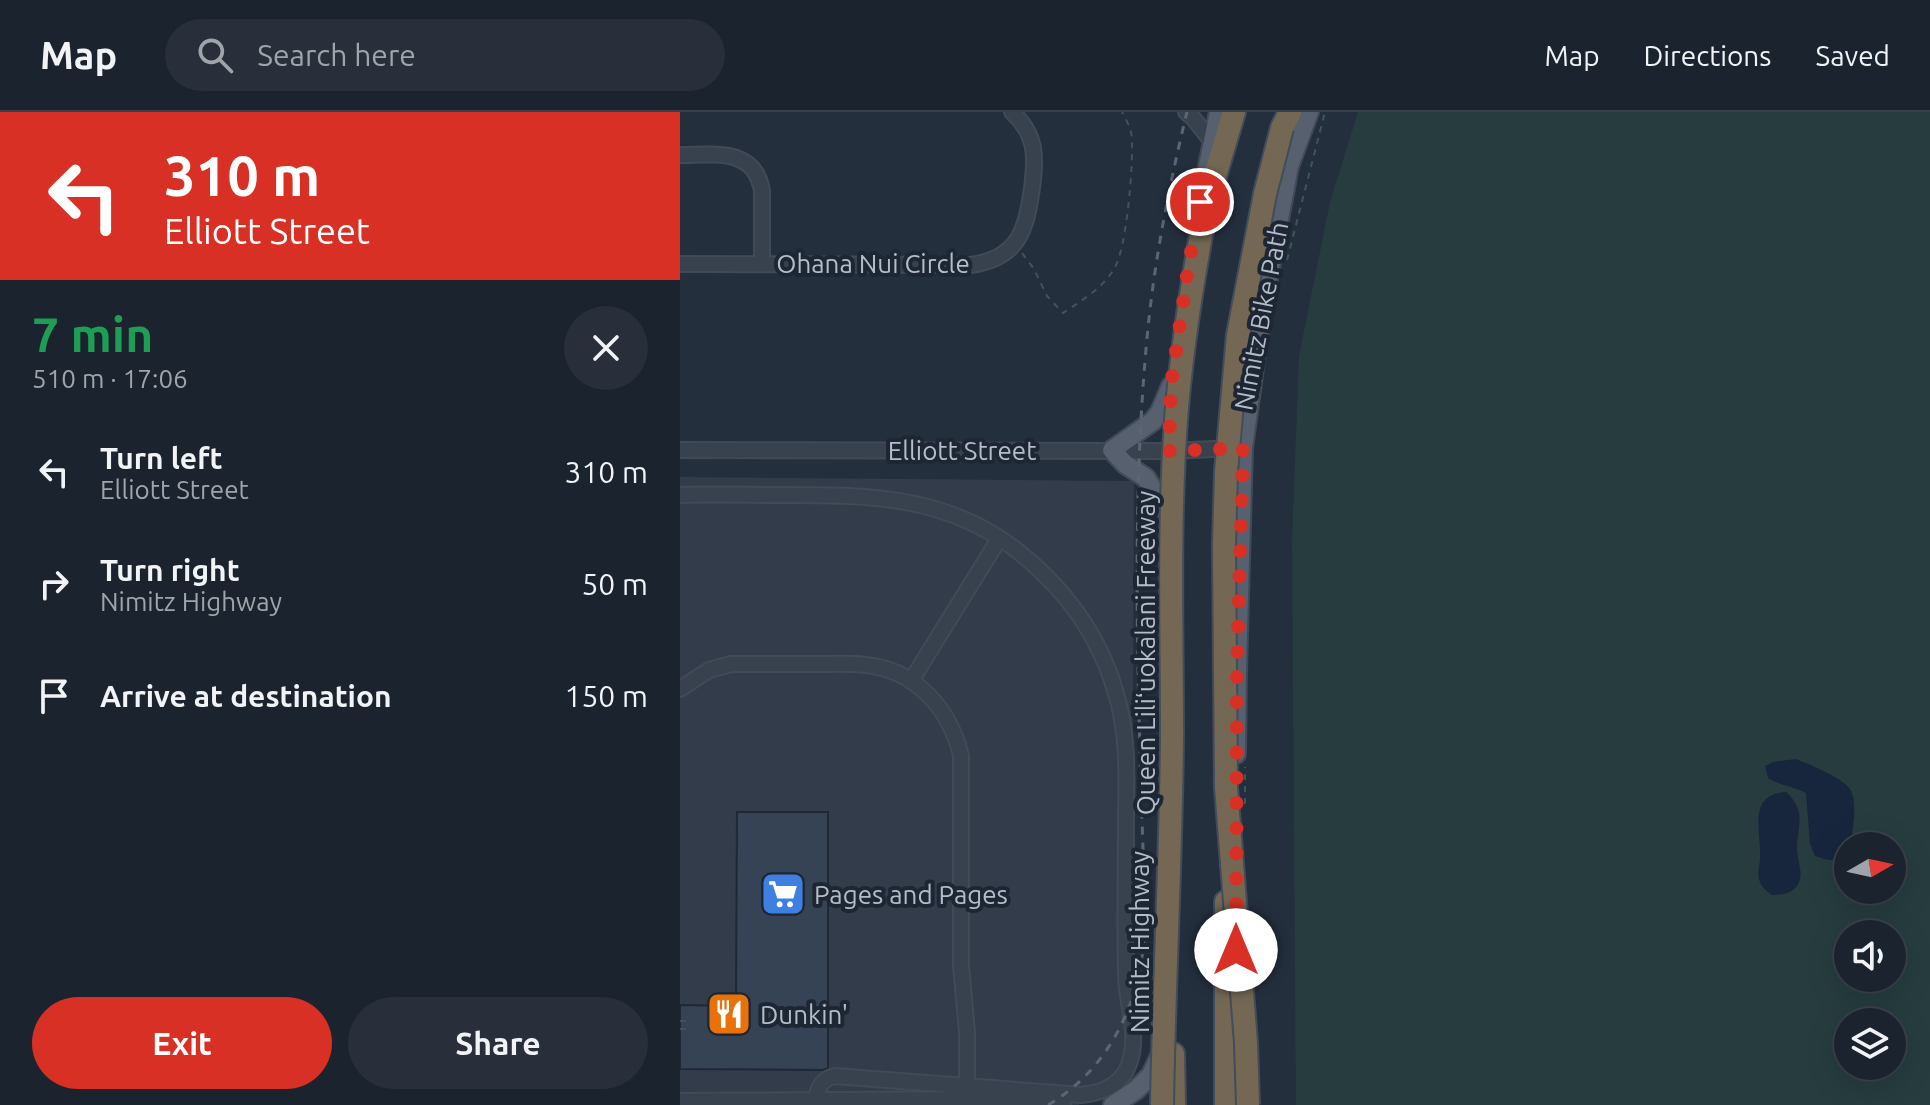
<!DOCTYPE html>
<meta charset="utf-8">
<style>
body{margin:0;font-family:Ubuntu,sans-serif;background:#282f3a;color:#f1f3f6;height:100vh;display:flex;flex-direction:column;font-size:30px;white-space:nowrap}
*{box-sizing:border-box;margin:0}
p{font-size:26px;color:#a0a4aa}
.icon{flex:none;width:44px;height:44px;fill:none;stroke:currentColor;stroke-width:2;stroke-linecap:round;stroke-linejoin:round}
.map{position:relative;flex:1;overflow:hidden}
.drawer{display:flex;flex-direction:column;background:#1b232e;width:680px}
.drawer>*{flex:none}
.hud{background:#d93025;color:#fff;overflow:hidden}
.needle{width:52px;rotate:81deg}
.tools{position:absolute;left:1154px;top:720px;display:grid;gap:16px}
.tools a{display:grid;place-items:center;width:72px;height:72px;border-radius:50%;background:#1b232e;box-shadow:0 8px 32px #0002,0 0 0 2px #39404a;font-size:40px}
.pin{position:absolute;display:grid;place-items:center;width:68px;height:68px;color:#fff;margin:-34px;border:4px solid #fff;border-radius:50%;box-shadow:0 2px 8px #0007}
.me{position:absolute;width:88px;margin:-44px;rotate:0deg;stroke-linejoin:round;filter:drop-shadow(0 0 6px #0008)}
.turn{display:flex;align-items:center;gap:28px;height:168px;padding:0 32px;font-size:36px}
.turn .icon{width:104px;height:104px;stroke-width:2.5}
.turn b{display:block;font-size:56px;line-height:68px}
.round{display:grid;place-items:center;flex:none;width:84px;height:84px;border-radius:42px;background:#282f3a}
.overview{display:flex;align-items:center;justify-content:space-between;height:136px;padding:0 32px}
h1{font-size:48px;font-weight:600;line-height:60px;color:#1e9e55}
.action{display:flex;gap:16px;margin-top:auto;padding:16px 32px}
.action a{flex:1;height:92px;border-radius:48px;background:#d93025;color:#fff;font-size:32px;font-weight:600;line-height:92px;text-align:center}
.action a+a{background:#282f3a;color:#f1f3f6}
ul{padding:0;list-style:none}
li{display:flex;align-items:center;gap:24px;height:112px;padding:0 32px}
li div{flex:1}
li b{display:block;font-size:30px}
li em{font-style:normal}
header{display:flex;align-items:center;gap:48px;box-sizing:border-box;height:112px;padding:0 40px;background:#1b232e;border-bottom:2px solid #39404a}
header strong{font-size:38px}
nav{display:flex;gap:44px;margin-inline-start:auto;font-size:28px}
.search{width:560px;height:72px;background:#282f3a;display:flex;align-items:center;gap:20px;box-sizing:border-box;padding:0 28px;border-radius:44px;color:#a0a4aa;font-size:30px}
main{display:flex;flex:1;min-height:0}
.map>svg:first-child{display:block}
</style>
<header>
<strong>Map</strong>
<div class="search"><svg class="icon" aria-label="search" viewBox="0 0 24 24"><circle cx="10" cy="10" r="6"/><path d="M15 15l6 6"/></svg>Search here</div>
<nav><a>Map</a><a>Directions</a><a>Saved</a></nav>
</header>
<main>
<section class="drawer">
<div class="hud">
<div class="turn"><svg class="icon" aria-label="left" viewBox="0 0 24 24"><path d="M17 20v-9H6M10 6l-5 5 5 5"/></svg><div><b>310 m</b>Elliott Street</div></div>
</div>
<div class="overview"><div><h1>7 min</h1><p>510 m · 17:06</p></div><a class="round"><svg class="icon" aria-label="close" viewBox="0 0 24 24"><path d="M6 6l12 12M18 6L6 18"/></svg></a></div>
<ul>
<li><svg class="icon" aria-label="left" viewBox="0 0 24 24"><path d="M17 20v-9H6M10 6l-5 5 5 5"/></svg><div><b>Turn left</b><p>Elliott Street</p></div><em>310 m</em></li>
<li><svg class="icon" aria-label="right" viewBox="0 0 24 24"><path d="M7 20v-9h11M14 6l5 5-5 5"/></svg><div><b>Turn right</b><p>Nimitz Highway</p></div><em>50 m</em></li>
<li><svg class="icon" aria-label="arrive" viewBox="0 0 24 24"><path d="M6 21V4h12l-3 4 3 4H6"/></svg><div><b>Arrive at destination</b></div><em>150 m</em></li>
</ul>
<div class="action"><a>Exit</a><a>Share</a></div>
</section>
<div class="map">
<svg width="1250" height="993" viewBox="0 0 1250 993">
<rect width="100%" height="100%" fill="#242f3e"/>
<polygon fill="#323c4b" points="0,365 454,369 452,866 458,907 438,977 418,987 400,989 399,993 0,993"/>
<path fill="#263c3f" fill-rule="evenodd" d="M678,0H1250V993H616L612,430L619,244L650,90ZM1168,734H1212V778H1168ZM1168,822H1212V866H1168ZM1168,910H1212V954H1168Z"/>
<g fill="#17263c">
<path d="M1116,647C1130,653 1168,667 1172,681C1177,697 1172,718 1171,734H1168V742C1159,752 1147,748 1135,744L1130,732L1126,681C1113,674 1100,674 1088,666L1085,654L1093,650Z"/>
<path d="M1106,680C1113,686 1117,693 1119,701C1121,714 1116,727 1117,739C1118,749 1123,762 1119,770C1115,781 1103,783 1092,783C1087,779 1082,776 1080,770C1076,761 1080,754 1080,745C1081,719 1067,682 1106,680Z"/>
</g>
<polygon fill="#364354" stroke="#1f2835" stroke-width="2" points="57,700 148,700 148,956 143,958 0,957 0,893 56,894"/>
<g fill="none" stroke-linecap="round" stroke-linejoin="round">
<g stroke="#414a57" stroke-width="18">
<g id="minor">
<polyline points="506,0 513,6 533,31"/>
<path d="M0,43C34,43 75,35 82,79V152"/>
<path d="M0,152L291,153C339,146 346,118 352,76C356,45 357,23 332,0"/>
<polyline points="0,338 489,339 556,336"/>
<path d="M0,383C34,382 69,383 103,383C186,383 265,383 335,437C382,473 418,521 435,578C448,619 447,661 446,704C446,757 445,809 446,862C446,891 460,923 449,952C442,973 421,981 401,983L155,964C145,966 140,971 137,982"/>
<polyline points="231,569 319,427"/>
<path d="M0,577L29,558L51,552C80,552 108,552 137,552C153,552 170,551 186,553C236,558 270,597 281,644V854L287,920V975"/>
<polyline points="0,989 302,987 376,990 383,993"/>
</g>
</g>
<g stroke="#414a57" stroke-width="22">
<g id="major">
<polyline points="526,64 539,0"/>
<polyline points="485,397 466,366 445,352 432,338 473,309 480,300 491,274"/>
<polyline points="556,642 557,559 563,336 581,204 609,54 629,0"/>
<polyline points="433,993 456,978 471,963 482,940"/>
</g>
</g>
<g stroke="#434c59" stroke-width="26">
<g id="highway">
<polyline points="602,16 610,0"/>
<polyline points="527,91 554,0"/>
<polyline points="546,790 546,993"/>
<polyline points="493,942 494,993"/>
</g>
</g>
<g stroke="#3f5557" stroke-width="2" stroke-dasharray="6 6" stroke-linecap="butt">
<path d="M342,141L354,157L367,184L383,201C401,189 423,176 434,157C447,136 453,54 452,29C452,18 447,9 442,0"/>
<polyline points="607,148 645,0"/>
<polyline points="565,692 565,655"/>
<polyline points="0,909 8,909"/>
<polyline points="0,917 8,917"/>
</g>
<use href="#minor" stroke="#38414e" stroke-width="14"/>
<use href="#major" stroke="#56606e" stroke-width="18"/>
<use href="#highway" stroke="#746855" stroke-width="22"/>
<path stroke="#5a6575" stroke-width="3" stroke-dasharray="8 8" stroke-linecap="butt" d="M368,993C433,955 465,881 465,807C460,614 449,419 467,226C474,150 489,74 507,0"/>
<g stroke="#434c59" stroke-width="26" stroke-linecap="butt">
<g id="highway-bridge">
<path d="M482,993C484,870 491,746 492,623C492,514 488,404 497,295C503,227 514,159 527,91"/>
<polyline points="568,993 566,931 546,675 544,433 546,360 558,223 585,82 602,16"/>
</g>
</g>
<use href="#highway-bridge" stroke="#746855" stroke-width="22"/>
</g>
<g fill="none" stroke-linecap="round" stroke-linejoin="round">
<polyline stroke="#d93025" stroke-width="14" stroke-dasharray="0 25.2" points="520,90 508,157 491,274 489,339 563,336 557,559 556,838"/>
</g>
<defs>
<g id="supermarket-square" transform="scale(2.3)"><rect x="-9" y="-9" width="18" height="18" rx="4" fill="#3f7fe0" stroke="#1d2633"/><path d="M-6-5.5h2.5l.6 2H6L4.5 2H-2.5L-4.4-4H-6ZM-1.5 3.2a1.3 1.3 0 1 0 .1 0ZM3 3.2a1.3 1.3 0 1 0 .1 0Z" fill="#fff"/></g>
<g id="restaurant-square" transform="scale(2.3)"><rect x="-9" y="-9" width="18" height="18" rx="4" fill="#e8710a" stroke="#1d2633"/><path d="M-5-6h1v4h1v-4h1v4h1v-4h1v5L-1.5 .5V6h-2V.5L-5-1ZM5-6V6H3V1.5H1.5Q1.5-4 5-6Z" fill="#fff"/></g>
</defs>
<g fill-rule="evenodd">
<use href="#supermarket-square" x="103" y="782"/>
<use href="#restaurant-square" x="49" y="902"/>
</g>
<g text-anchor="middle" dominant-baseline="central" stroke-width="8" stroke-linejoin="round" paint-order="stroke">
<g font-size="26" fill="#b4bcc9" stroke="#1d2633">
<text x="193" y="151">Ohana Nui Circle</text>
<text transform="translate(581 204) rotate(-79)">Nimitz Bike Path</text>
<text x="282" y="338">Elliott Street</text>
<text transform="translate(465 541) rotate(-90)">Queen Liliʻuokalani Freeway</text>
<text transform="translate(459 830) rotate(-90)">Nimitz Highway</text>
</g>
<g font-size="26" fill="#b4bcc9" stroke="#1d2633" text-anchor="start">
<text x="134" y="782">Pages and Pages</text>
<text x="80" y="902">Dunkin'</text>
</g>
</g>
</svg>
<div class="tools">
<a><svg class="needle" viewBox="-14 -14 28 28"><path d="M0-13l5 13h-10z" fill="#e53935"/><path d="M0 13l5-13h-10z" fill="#a0a4aa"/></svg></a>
<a><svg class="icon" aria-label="sound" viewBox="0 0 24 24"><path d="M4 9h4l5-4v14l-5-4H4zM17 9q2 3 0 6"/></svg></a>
<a><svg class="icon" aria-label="layers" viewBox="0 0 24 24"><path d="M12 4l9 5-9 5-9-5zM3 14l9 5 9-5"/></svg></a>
</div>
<div class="pin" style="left:520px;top:90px;background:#d93025"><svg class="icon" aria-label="arrive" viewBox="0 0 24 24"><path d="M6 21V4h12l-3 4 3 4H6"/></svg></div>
<svg class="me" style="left:556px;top:838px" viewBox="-20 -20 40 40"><circle r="19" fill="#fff"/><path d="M0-13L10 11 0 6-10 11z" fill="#d93025"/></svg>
</div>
</main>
